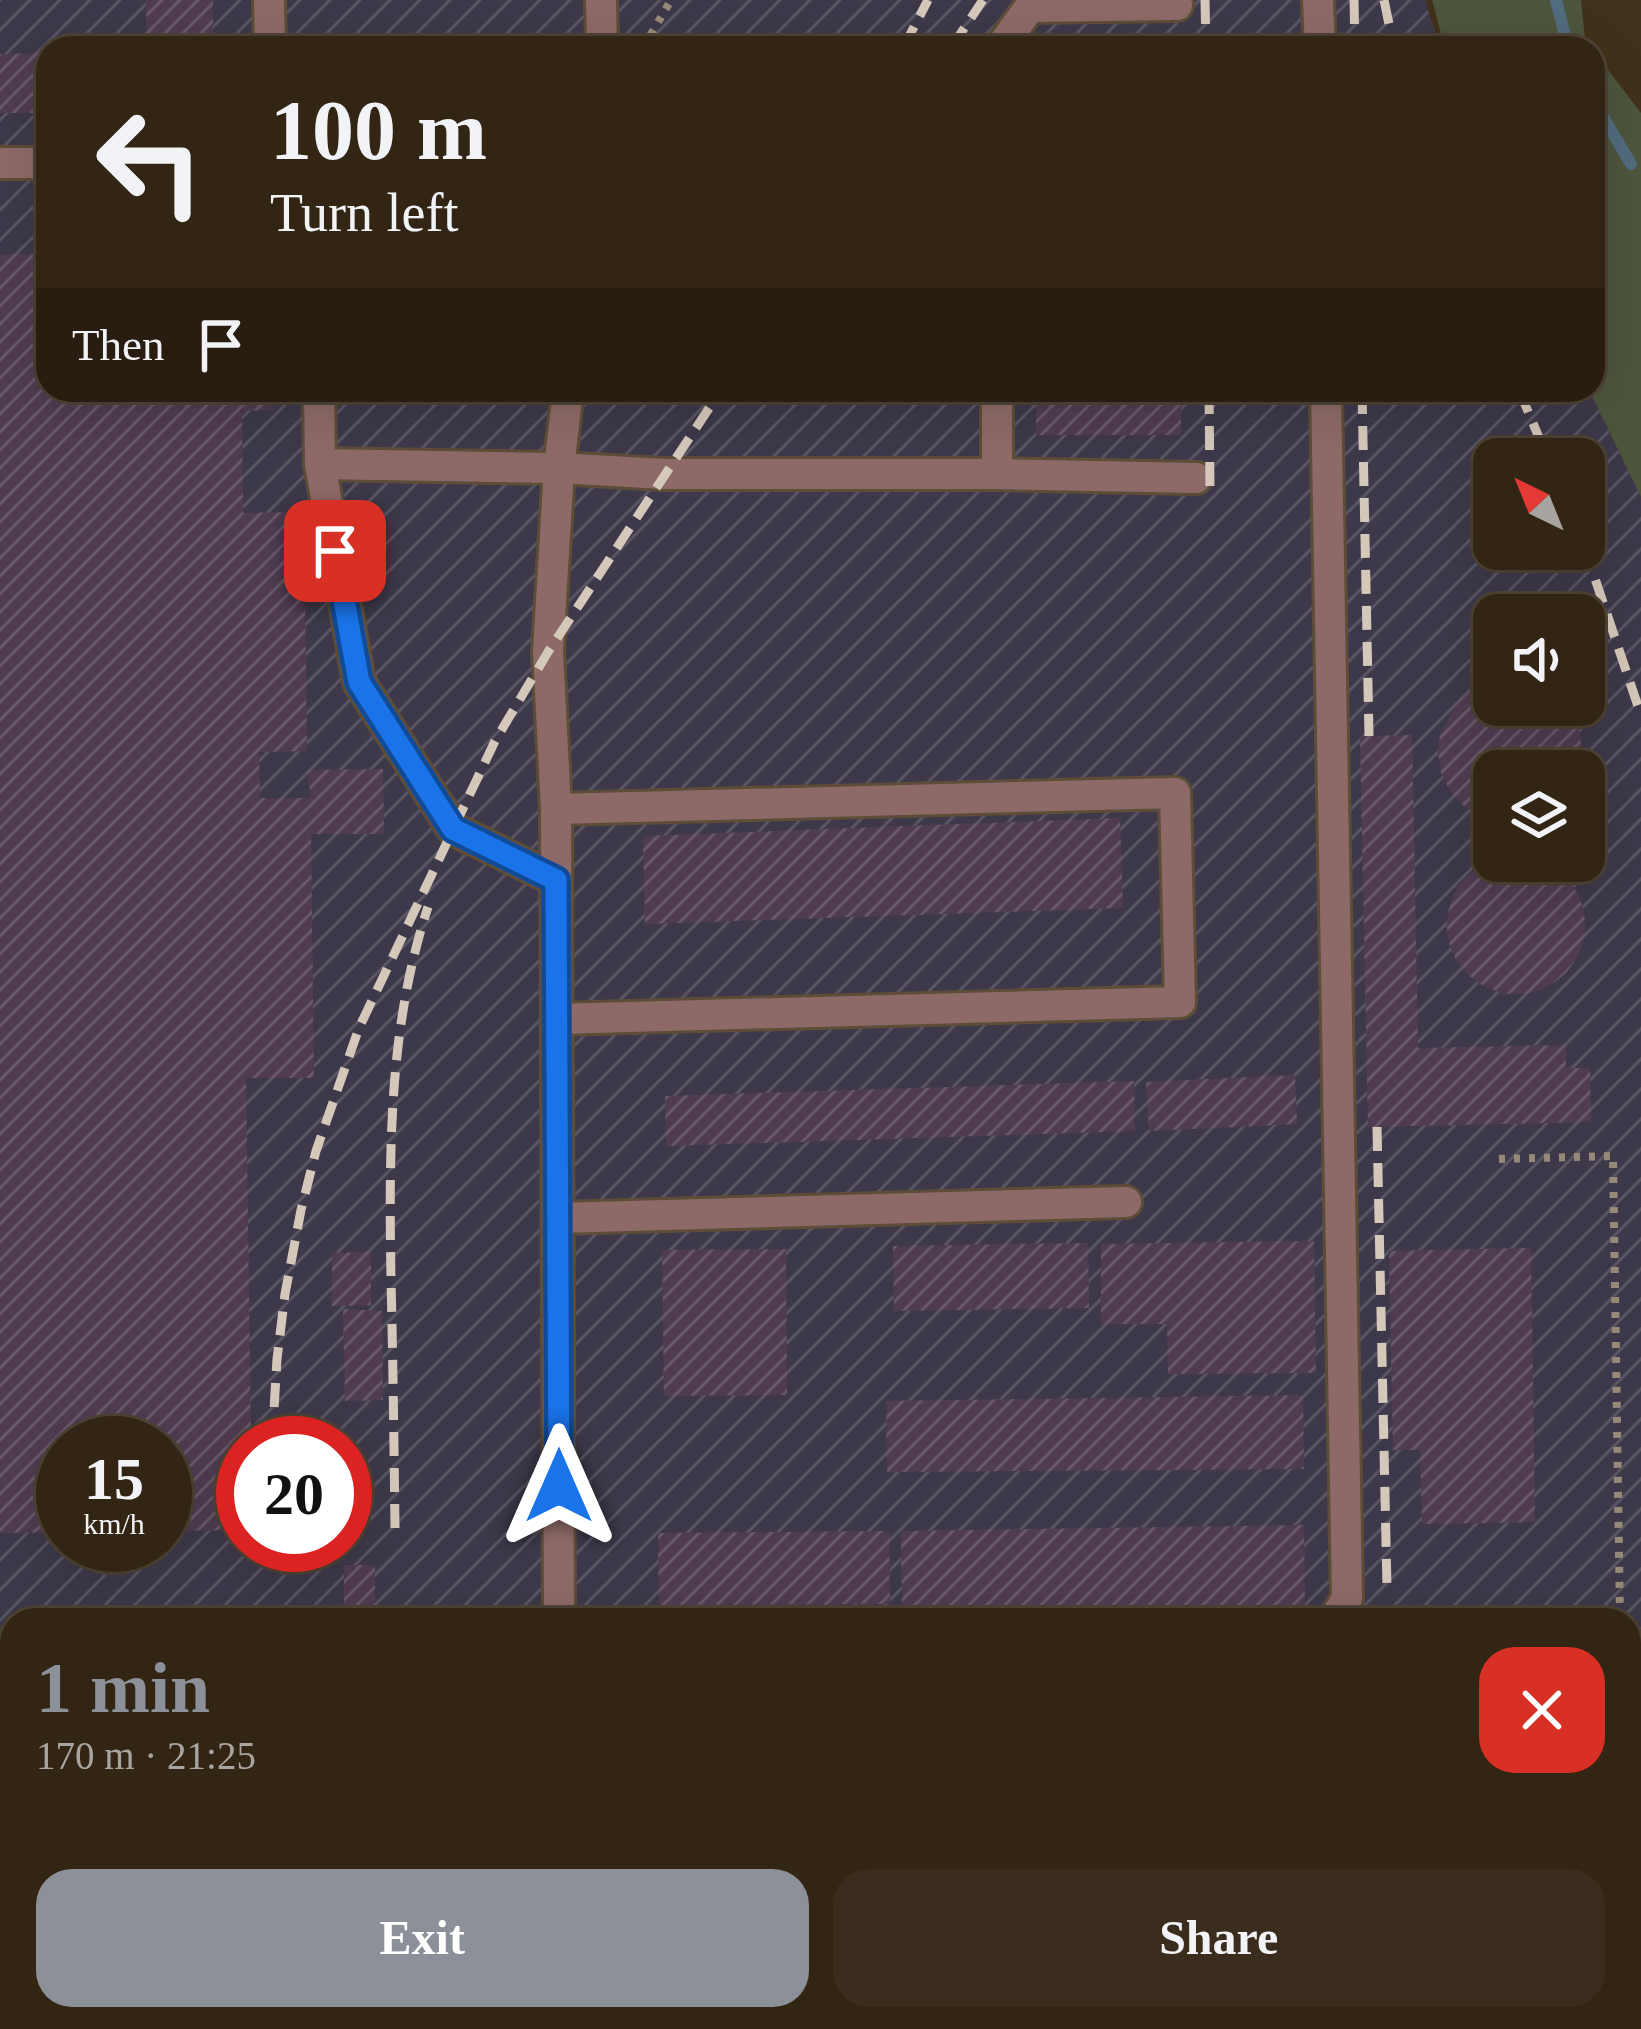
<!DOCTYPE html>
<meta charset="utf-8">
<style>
body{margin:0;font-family:Georgia,serif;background:#3a2d1d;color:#f1f3f6;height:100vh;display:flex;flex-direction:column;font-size:45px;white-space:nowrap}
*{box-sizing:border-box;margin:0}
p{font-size:39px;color:#a8a5a0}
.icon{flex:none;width:66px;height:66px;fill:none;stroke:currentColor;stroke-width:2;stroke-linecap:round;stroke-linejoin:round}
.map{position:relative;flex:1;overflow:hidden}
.panel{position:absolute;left:0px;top:1608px;width:1641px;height:423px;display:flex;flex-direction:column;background:#322514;border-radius:36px 36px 0 0;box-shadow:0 12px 48px #0002,0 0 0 3px #4d4234}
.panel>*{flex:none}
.hud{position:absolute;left:36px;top:36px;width:1569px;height:366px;border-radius:36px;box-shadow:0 12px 48px #0002,0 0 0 3px #4d4234;background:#322514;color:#f1f3f6;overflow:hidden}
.needle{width:78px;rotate:317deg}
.tools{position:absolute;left:1473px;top:438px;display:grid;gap:24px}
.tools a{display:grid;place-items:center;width:132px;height:132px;border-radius:24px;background:#322514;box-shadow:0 12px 48px #0002,0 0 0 3px #4d4234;font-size:60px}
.speed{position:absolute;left:36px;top:1416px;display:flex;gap:24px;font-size:60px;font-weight:700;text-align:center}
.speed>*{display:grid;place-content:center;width:156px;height:156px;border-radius:50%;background:#322514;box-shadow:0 12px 48px #0002,0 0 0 3px #4d4234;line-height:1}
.speed small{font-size:30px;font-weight:400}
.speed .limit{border:18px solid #d22;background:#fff;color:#111}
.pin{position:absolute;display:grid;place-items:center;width:102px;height:102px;color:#fff;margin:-51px;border-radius:24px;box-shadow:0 6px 18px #0006}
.me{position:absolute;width:132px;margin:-66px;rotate:0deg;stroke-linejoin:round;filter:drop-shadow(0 0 9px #0008)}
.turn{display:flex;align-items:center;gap:42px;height:252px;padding:0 36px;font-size:54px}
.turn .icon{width:156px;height:156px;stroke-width:2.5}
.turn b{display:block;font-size:84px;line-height:102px}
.then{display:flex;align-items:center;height:114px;padding:0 36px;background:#0003;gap:24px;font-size:45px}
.round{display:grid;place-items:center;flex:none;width:126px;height:126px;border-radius:36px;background:#3a2d1d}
.overview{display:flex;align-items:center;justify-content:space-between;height:204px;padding:0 36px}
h1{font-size:72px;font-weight:700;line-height:90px;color:#8c9099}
.primary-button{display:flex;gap:24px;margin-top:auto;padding:24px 36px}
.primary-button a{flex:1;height:138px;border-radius:36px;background:#8c9099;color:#fff;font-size:48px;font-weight:700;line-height:138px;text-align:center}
.primary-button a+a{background:#3a2d1d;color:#f1f3f6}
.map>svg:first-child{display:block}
</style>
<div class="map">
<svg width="1641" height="2029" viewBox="0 0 1641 2029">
<defs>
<pattern id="industrial-furrows" width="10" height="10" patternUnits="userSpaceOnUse" patternTransform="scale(3)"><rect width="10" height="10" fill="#3e394a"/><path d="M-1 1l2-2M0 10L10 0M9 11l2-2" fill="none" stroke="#5a5563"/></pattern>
<pattern id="building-hatch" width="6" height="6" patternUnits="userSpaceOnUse" patternTransform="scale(3)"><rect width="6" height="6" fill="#503c51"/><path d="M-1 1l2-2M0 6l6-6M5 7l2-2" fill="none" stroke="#695869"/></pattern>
</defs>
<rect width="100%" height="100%" fill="#42311a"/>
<path fill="url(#industrial-furrows)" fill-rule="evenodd" d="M0,0H1425L1440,48H48V390H1589L1641,497V2029H0ZM1494,459H1584V549H1494ZM1494,615H1584V705H1494ZM1494,771H1584V861H1494ZM63,1443H165V1545H63ZM243,1443H345V1545H243ZM12,1620H1629V2019H12Z"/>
<g fill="#4d553d">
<polygon points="1432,0 1581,0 1585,39 1592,48 1445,48"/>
<polygon points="1593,50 1641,113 1641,497 1589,390 1593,390"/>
</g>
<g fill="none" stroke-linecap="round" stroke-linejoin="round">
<g stroke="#516c7e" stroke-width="12">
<polyline points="1556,0 1568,48"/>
<polyline points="1593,100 1631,164"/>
</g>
</g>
<g fill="url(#building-hatch)">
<polygon points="146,0 213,0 213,48 147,48"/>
<polygon points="1181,40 1181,48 1034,48 1034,41"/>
<polygon points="48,53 48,113 0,113 0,54"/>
<polygon points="47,254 48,390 273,390 273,410 242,411 243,513 304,512 307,751 259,752 260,798 311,798 307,770 383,769 384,834 311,834 314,1078 246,1078 251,1443 243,1443 243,1530 165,1531 165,1443 63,1443 63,1532 0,1533 0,255"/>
<rect x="1036" y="390" width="145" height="45"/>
<polygon points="1494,682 1494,705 1565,705 1579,731 1582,750 1579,771 1494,771 1494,822 1476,815 1460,803 1449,789 1441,772 1438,753 1440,734 1458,702 1472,690"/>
<polygon points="1412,735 1418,1048 1566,1045 1566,1068 1590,1068 1591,1122 1368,1127 1360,736"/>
<polygon points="1120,818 1123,908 645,924 643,836"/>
<circle cx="1516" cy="925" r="69"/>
<polygon points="1295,1075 1297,1124 1149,1131 1146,1082"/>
<polygon points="1134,1081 1135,1131 666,1146 665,1096"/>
<polygon points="1314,1241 1316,1373 1168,1374 1167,1324 1101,1324 1101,1244"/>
<polygon points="1088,1243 1089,1308 894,1311 893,1246"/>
<polygon points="1531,1248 1535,1522 1422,1524 1420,1450 1393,1450 1389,1251"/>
<polygon points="786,1249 787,1395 664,1396 662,1250"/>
<polygon points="371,1252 371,1305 332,1306 332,1253"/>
<polygon points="343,1309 382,1311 383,1400 345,1401"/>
<polygon points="1303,1395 1304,1469 887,1472 886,1401"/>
<polygon points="1304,1525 1305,1609 902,1615 901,1531"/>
<polygon points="889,1531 890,1604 659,1605 658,1533"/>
<rect x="344" y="1565" width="31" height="55"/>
<polygon points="0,1767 12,1767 12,2019 308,2019 308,2029 0,2029"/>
<polygon points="1641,1787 1641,1824 1629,1818 1629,1793"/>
<polygon points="352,2019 522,2019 523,2029 352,2029"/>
<rect x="688" y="2019" width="421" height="10"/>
</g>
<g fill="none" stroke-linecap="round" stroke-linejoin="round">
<g stroke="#5d4d37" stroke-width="36">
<g id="minor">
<polyline points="269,0 270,48"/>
<polyline points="601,0 602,48"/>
<polyline points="1318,0 1320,48"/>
<polyline points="1000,48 1030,7 1177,5"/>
<polyline points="0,163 48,163"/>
<polyline points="319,390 320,464 359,682 453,829 556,880"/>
<polyline points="1326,390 1347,1598 1334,1620"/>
<polyline points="320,464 559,468 664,474 997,474 1196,478"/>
<polyline points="997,474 997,390"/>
<polyline points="556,809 1175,793 1180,1002 557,1019"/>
<polyline points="558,1218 1126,1202"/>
<polyline points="559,1620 556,809 548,652 559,468 568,390"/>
<polyline points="563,2019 563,2029"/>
</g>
</g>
<g stroke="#978978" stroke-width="8" stroke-dasharray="6 9" stroke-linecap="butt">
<polyline points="643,48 671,0"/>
<polyline points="1499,1159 1613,1156 1620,1620"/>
<polyline points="1148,2019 1148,2029"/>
</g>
<use href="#minor" stroke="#8d6a68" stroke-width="30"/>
<g stroke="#d4c8ba" stroke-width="9" stroke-dasharray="24 12" stroke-linecap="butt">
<polyline points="1205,0 1206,48"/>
<polyline points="1354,0 1355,48"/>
<polyline points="1384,0 1394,48"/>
<polyline points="903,48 928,0"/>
<polyline points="951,48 983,0"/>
<polyline points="1209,390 1210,491"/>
<polyline points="1362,390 1369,736"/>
<polyline points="1519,390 1548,459"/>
<polyline points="1584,546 1641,715"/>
<polyline points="1377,1127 1387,1588"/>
<polyline points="272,1443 277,1359 285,1294 301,1210 316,1151 359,1028 495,741 548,652 721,390"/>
<path d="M395,1528C394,1445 393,1362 391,1280C389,1155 388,1028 428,907"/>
</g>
</g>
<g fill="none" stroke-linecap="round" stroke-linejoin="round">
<g stroke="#114b97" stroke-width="30">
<polyline id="route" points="335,551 359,682 453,829 556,880 559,1486"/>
</g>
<use href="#route" stroke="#1a73e8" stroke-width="21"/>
</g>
</svg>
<div class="tools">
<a><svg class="needle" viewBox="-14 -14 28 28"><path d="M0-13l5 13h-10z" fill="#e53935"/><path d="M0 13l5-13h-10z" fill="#a8a5a0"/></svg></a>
<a><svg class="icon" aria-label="sound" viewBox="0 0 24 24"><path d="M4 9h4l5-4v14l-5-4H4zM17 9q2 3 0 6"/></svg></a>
<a><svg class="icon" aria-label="layers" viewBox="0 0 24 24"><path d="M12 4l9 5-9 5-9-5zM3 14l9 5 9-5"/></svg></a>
</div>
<div class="speed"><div>15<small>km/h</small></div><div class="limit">20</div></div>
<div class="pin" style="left:335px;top:551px;background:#d93025"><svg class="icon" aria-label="arrive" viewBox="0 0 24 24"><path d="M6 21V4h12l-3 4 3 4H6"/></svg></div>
<svg class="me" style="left:559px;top:1486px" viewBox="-20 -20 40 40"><path d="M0-17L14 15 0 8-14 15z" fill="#1a73e8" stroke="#fff" stroke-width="4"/></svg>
<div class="hud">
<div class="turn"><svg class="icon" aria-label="left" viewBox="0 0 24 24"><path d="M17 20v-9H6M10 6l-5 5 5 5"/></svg><div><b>100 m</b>Turn left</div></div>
<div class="then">Then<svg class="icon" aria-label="arrive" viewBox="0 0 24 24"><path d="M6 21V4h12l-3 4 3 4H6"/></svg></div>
</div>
<section class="panel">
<div class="overview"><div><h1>1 min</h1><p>170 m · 21:25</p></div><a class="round" style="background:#d93025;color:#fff"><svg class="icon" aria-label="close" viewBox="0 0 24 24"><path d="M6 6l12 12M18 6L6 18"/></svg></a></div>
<div class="primary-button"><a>Exit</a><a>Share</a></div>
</section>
</div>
